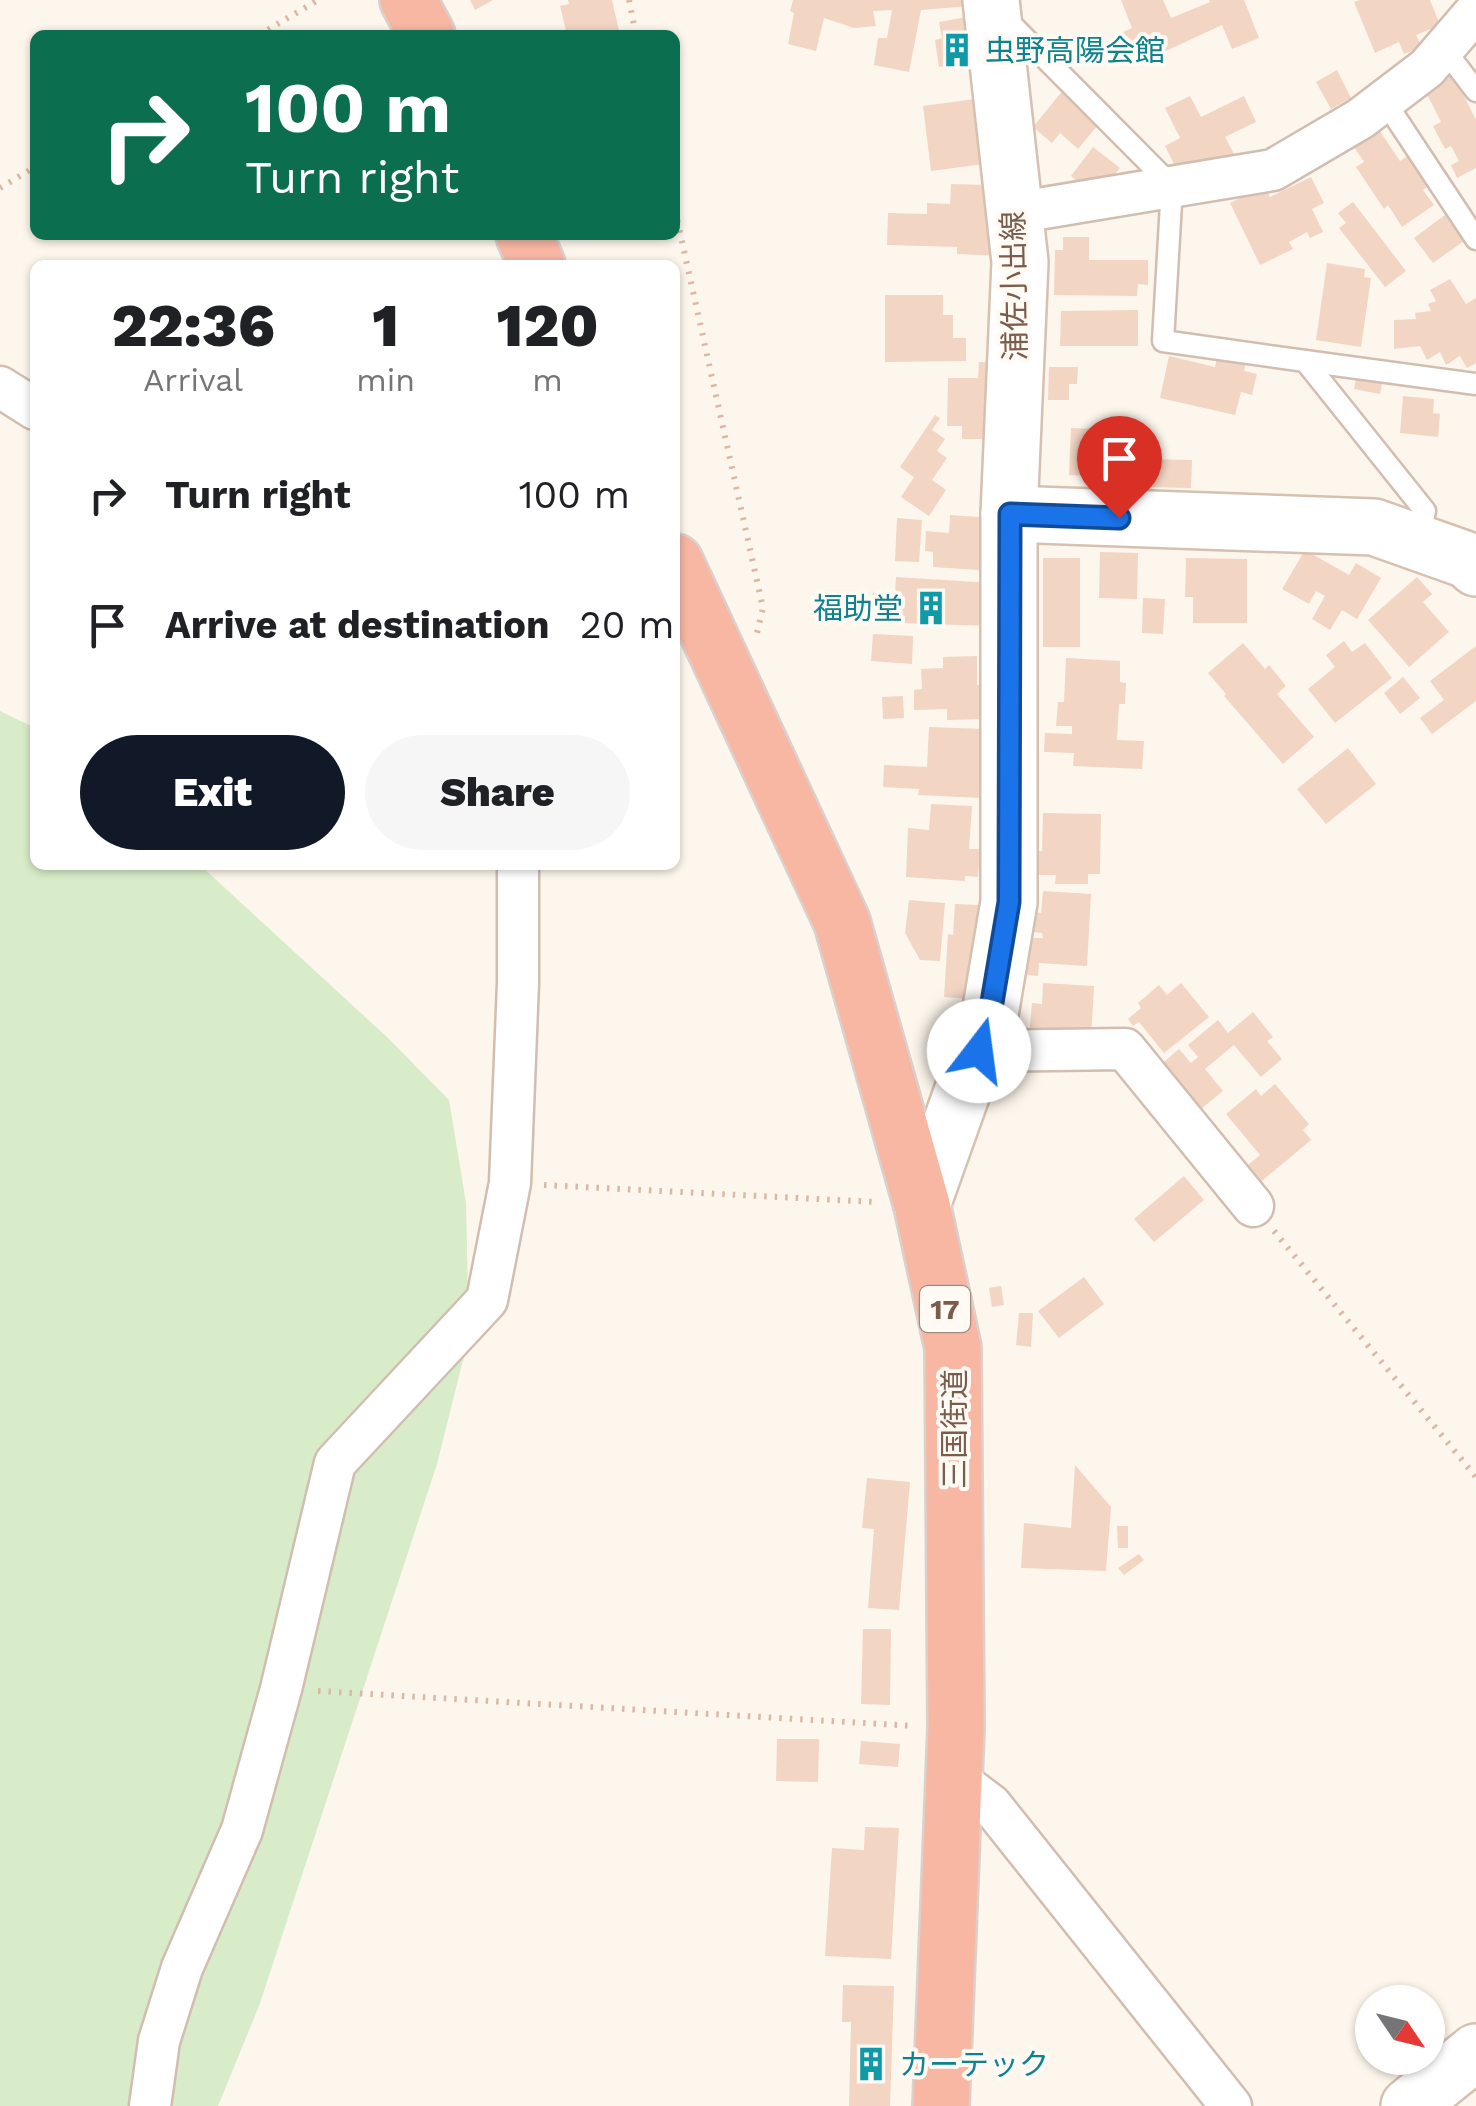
<!DOCTYPE html>
<meta charset="utf-8">
<style>
body{margin:0;font-family:"Work Sans","Noto Sans JP",sans-serif;background:#f6f6f6;color:#202124;height:100vh;display:flex;flex-direction:column;font-size:38px;white-space:nowrap}
*{box-sizing:border-box;margin:0}
p{font-size:32px;color:#757577}
.icon{flex:none;width:55px;height:55px;fill:none;stroke:currentColor;stroke-width:2;stroke-linecap:round;stroke-linejoin:round}
.map{position:relative;flex:1;overflow:hidden}
.sheet{position:absolute;left:30px;top:260px;width:650px;height:610px;display:flex;flex-direction:column;background:#fff;border-radius:15px;box-shadow:0 2px 8px #0004}
.sheet>*{flex:none}
.banner{position:absolute;left:30px;top:30px;width:650px;height:210px;border-radius:15px;box-shadow:0 2px 8px #0004;background:#0b6e4f;color:#fff;overflow:hidden}
.needle{width:65px;rotate:125deg}
.fabs{position:absolute;left:1355px;top:1985px;display:grid;gap:20px}
.fabs a{display:grid;place-items:center;width:90px;height:90px;border-radius:50%;background:#fff;box-shadow:0 2px 8px #0004;font-size:50px}
.pin{position:absolute;display:grid;place-items:center;width:85px;height:85px;color:#fff;margin:-102px -42px;border-radius:50% 50% 50% 0;rotate:-45deg;box-shadow:0 0 10px #0007}
.pin .icon{rotate:45deg}
.me{position:absolute;width:110px;margin:-55px;rotate:15deg;stroke-linejoin:round;filter:drop-shadow(0 0 8px #0008)}
.turn{display:flex;align-items:center;gap:35px;height:210px;padding:0 50px;font-size:45px}
.turn .icon{width:130px;height:130px;stroke-width:2.5}
.turn b{display:block;font-size:70px;line-height:85px}
.eta{display:flex;justify-content:space-evenly;align-items:center;height:170px;text-align:center}
.eta b{font-size:60px;font-weight:800;line-height:70px}
.button{display:flex;gap:20px;margin-top:auto;padding:20px 50px}
.button a{flex:1;height:115px;border-radius:60px;background:#111827;color:#fff;font-size:40px;font-weight:800;line-height:115px;text-align:center}
.button a+a{background:#f6f6f6;color:#202124}
ul{padding:0;list-style:none}
li{display:flex;align-items:center;gap:30px;height:130px;padding:0 50px}
li div{flex:1}
li b{display:block;font-size:38px}
li em{font-style:normal}
.map>svg:first-child{display:block}
</style>
<div class="map">
<svg width="1476" height="2106" viewBox="0 0 1476 2106">
<rect width="100%" height="100%" fill="#fdf6ec"/>
<polygon fill="#d8ecc9" points="0,711 35,728 35,865 200,865 388,1038 449,1100 466,1203 469,1336 437,1464 259,2006 218,2106 0,2106"/>
<g fill="#f3d5c3">
<polygon points="470,0 493,0 475,10"/>
<polygon points="568,0 612,0 620,35 567,35 560,6 569,4"/>
<polygon points="793,0 971,0 971,6 921,10 909,72 874,65 878,38 887,38 892,10 873,11 876,26 854,28 824,18 816,51 788,44 794,13 790,11"/>
<polygon points="1121,0 1163,0 1171,18 1210,2 1209,0 1244,0 1259,38 1232,49 1222,25 1129,68 1116,35 1132,28"/>
<polygon points="1360,0 1430,0 1440,25 1416,35 1422,47 1404,54 1399,42 1375,53 1354,2"/>
<polygon points="972,16 979,61 939,67 935,40 942,38 939,22"/>
<polygon points="1337,70 1351,98 1331,109 1316,82"/>
<polygon points="1452,72 1476,120 1476,168 1457,178 1451,165 1459,161 1451,146 1445,149 1433,126 1441,122 1423,86"/>
<polygon points="1064,89 1102,120 1078,149 1060,133 1052,143 1033,127"/>
<polygon points="1190,96 1201,117 1244,96 1256,122 1225,137 1234,154 1197,172 1192,162 1177,170 1165,146 1180,138 1165,108"/>
<polygon points="975,99 983,164 931,171 923,106"/>
<polygon points="1375,124 1400,161 1408,156 1428,186 1423,190 1434,205 1402,227 1388,205 1384,209 1356,167 1364,162 1350,141"/>
<polygon points="1093,147 1120,168 1104,187 1086,189 1071,176"/>
<polygon points="1311,177 1324,203 1312,209 1323,232 1310,238 1307,232 1289,242 1293,249 1260,265 1230,203 1265,185 1270,197"/>
<polygon points="951,184 987,185 986,216 1003,216 1002,256 957,254 957,247 887,245 888,213 927,214 927,203 950,204"/>
<polygon points="1353,202 1406,271 1385,287 1339,228 1346,223 1338,213"/>
<polygon points="1445,215 1464,241 1433,263 1414,238"/>
<polygon points="1063,237 1089,237 1089,260 1148,260 1148,285 1138,284 1137,296 1054,295 1055,250 1063,250"/>
<polygon points="1327,263 1365,269 1364,277 1371,278 1361,347 1316,340"/>
<polygon points="1450,279 1466,304 1476,298 1476,363 1467,368 1460,356 1446,365 1440,352 1427,360 1420,346 1394,349 1394,320 1416,319 1415,313 1431,311 1428,304 1436,301 1430,290"/>
<polygon points="885,295 943,295 943,315 953,315 953,338 966,338 966,361 885,362"/>
<polygon points="1138,310 1138,346 1060,346 1061,311"/>
<polygon points="1169,356 1215,367 1217,356 1246,362 1244,371 1257,374 1252,395 1241,392 1235,415 1160,398"/>
<polygon points="979,362 1002,362 1001,439 962,439 962,426 947,426 948,378 978,378"/>
<polygon points="1049,367 1078,367 1077,384 1069,384 1069,400 1048,400"/>
<polygon points="1358,369 1384,374 1380,394 1354,389"/>
<polygon points="1403,396 1434,399 1433,413 1440,414 1438,437 1400,433"/>
<polygon points="935,415 940,418 932,430 945,439 937,451 947,458 932,480 946,490 929,516 901,497 914,477 900,467"/>
<polygon points="1071,428 1128,430 1128,438 1141,438 1139,478 1069,475"/>
<polygon points="1146,459 1192,460 1191,488 1145,487"/>
<polygon points="981,489 999,490 994,571 933,567 933,552 925,551 926,531 949,533 950,515 979,517"/>
<polygon points="897,518 922,520 919,562 895,561"/>
<polygon points="1305,550 1349,575 1356,563 1381,578 1357,619 1342,610 1330,630 1312,619 1325,596 1316,591 1309,604 1282,589"/>
<polygon points="1100,552 1138,553 1137,599 1099,598"/>
<rect x="1043" y="558" width="37" height="89"/>
<polygon points="1186,558 1247,559 1247,623 1193,623 1193,597 1185,597"/>
<polygon points="896,577 992,583 989,626 871,622 873,593 895,595"/>
<polygon points="1417,577 1432,594 1423,602 1449,632 1409,667 1368,620"/>
<polygon points="1143,598 1165,599 1163,634 1142,633"/>
<polygon points="873,634 913,636 912,664 871,661"/>
<polygon points="1344,641 1352,652 1365,643 1392,678 1335,723 1308,689 1335,667 1326,655"/>
<polygon points="1243,643 1265,669 1269,665 1286,686 1277,694 1314,737 1283,764 1224,696 1226,694 1208,673"/>
<polygon points="1476,646 1476,701 1432,734 1420,718 1444,700 1430,681"/>
<polygon points="977,656 977,685 987,685 988,719 947,720 947,709 914,710 914,690 922,689 921,669 943,668 943,657"/>
<polygon points="1066,658 1120,661 1120,682 1126,683 1125,704 1119,704 1117,740 1144,741 1142,769 1073,766 1074,753 1044,752 1045,733 1072,734 1072,726 1056,726 1058,702 1064,702"/>
<polygon points="1403,677 1420,698 1400,714 1384,693"/>
<polygon points="903,696 904,718 883,719 882,697"/>
<polygon points="929,727 985,729 981,798 918,795 919,789 883,787 884,765 927,767"/>
<polygon points="1348,748 1376,784 1326,824 1297,789"/>
<polygon points="931,804 972,806 969,849 980,849 978,877 965,876 965,881 906,877 908,828 929,830"/>
<polygon points="1043,813 1101,814 1100,874 1088,874 1088,884 1055,884 1056,875 1028,875 1028,851 1042,851"/>
<polygon points="1043,891 1091,894 1087,966 1039,963 1038,976 1026,975 1029,938 1043,938 1042,933 1033,932 1034,912 1041,913"/>
<polygon points="909,900 945,903 940,961 920,960 905,933"/>
<polygon points="955,904 978,905 972,999 944,997 948,934 953,935"/>
<polygon points="1043,983 1094,986 1091,1040 1029,1037 1032,1003 1042,1004"/>
<polygon points="1181,983 1209,1017 1164,1053 1139,1022 1133,1026 1128,1019 1141,1008 1138,1003 1159,985 1167,995"/>
<polygon points="1253,1012 1273,1037 1267,1041 1282,1059 1261,1077 1234,1045 1205,1069 1223,1091 1201,1109 1177,1081 1172,1085 1157,1068 1179,1049 1191,1063 1198,1057 1188,1045 1218,1020 1228,1033"/>
<polygon points="1275,1084 1309,1124 1303,1130 1311,1140 1257,1185 1243,1169 1260,1155 1226,1114 1256,1089 1261,1096"/>
<polygon points="1184,1176 1204,1200 1154,1242 1134,1219"/>
<polygon points="1084,1277 1104,1304 1059,1338 1038,1311"/>
<polygon points="1001,1286 1004,1305 992,1307 989,1288"/>
<polygon points="1019,1313 1033,1313 1031,1347 1016,1345"/>
<polygon points="1075,1465 1111,1507 1106,1571 1021,1568 1024,1523 1071,1528"/>
<polygon points="867,1478 910,1482 899,1610 868,1608 874,1529 862,1528"/>
<polygon points="1117,1526 1128,1526 1128,1548 1118,1548"/>
<polygon points="1139,1554 1144,1560 1124,1575 1118,1568"/>
<polygon points="863,1629 891,1629 890,1705 861,1704"/>
<polygon points="777,1739 819,1739 818,1782 776,1781"/>
<polygon points="861,1741 900,1744 898,1767 859,1764"/>
<polygon points="865,1827 899,1828 891,1959 825,1956 832,1848 864,1850"/>
<polygon points="843,1985 894,1986 890,2106 849,2106 851,2022 842,2022"/>
</g>
<g fill="none" stroke-linecap="round" stroke-linejoin="round">
<g stroke="#d1beb0" stroke-width="25">
<g id="lane">
<polyline points="1003,16 1172,186 1163,341 1305,361 1425,511 1418,540"/>
<polyline points="1444,49 1476,91"/>
<polyline points="1384,100 1476,239"/>
<polyline points="1305,361 1476,384"/>
</g>
</g>
<g stroke="#d1beb0" stroke-width="45">
<g id="street">
<polyline points="1014,213 1273,170 1360,119 1427,68 1476,11"/>
<polyline points="0,387 35,409"/>
<polyline points="979,1051 1125,1049 1253,1206"/>
<polyline points="954,1777 991,1805 1231,2106"/>
<polyline points="150,2106 159,2041 182,1968 242,1830 281,1689 335,1463 487,1300 510,1183 518,983 518,865"/>
</g>
</g>
<g stroke="#d6c0b0" stroke-width="60">
<g id="secondary">
<polyline points="1009,514 1374,527 1467,560 1476,568"/>
<polyline points="922,1205 990,1014 1009,902 1009,514 1020,262 991,0"/>
<polyline points="1409,2106 1476,2052"/>
</g>
</g>
<g stroke="#dad1cd" stroke-width="60">
<g id="highway">
<polyline points="408,0 427,35"/>
<polyline points="524,235 537,265"/>
<polyline points="675,562 842,922 922,1205 953,1348 956,1728 941,2106"/>
</g>
</g>
<g stroke="#d9b8a5" stroke-width="6" stroke-dasharray="2.5 8" stroke-linecap="butt">
<polyline points="629,0 636,35"/>
<polyline points="259,35 318,0"/>
<polyline points="0,188 35,167"/>
<polyline points="675,210 763,608 757,633"/>
<polyline points="544,1185 876,1202"/>
<polyline points="1274,1231 1476,1477"/>
<polyline points="318,1691 915,1726"/>
</g>
<use href="#lane" stroke="#fff" stroke-width="20"/>
<use href="#street" stroke="#fff" stroke-width="40"/>
<use href="#secondary" stroke="#fff" stroke-width="55"/>
<use href="#highway" stroke="#f7b7a3" stroke-width="55"/>
</g>
<g fill="none" stroke-linecap="round" stroke-linejoin="round">
<g stroke="#114b97" stroke-width="25">
<polyline id="route" points="979,1051 990,1014 1009,902 1010,514 1119,518"/>
</g>
<use href="#route" stroke="#1a73e8" stroke-width="18"/>
</g>
<defs>
<g id="building-bare" transform="scale(2.7)"><path d="M-4-6H4V6H1V3H-1V6H-4ZM-2.5-4.3h1.7v1.8h-1.7ZM.8-4.3h1.7v1.8H.8ZM-2.5-1h1.7V.8h-1.7ZM.8-1h1.7V.8H.8Z" fill="#0f9aa8" stroke="#fffaf3" stroke-width="2.5" paint-order="stroke"/></g>
</defs>
<g fill-rule="evenodd">
<use href="#building-bare" x="957" y="50"/>
<use href="#building-bare" x="931" y="608"/>
<use href="#building-bare" x="871" y="2064"/>
</g>
<g text-anchor="middle" dominant-baseline="central" stroke-width="8" stroke-linejoin="round" paint-order="stroke">
<rect fill="#fffaf3" stroke="#a28b7f" stroke-width="2.5" x="920" y="1286" width="50" height="46" rx="8"/>
<g font-size="28" font-weight="bold" fill="#7a5c4d">
<text x="945" y="1309">17</text>
</g>
<g font-size="30" fill="#0d838f" stroke="#fffaf3" text-anchor="start">
<text x="985" y="50">虫野高陽会館</text>
<text x="903" y="608" text-anchor="end">福助堂</text>
<text x="899" y="2064">カーテック</text>
</g>
<g font-size="30" fill="#7a5c4d" stroke="#fffaf3">
<text transform="translate(1014 286) rotate(-91)">浦佐小出線</text>
<text transform="translate(954 1429) rotate(-90)">三国街道</text>
</g>
</g>
</svg>
<div class="fabs">
<a><svg class="needle" viewBox="-14 -14 28 28"><path d="M0-13l5 13h-10z" fill="#e53935"/><path d="M0 13l5-13h-10z" fill="#757577"/></svg></a>
</div>
<div class="pin" style="left:1119px;top:518px;background:#d93025"><svg class="icon" aria-label="arrive" viewBox="0 0 24 24"><path d="M6 21V4h12l-3 4 3 4H6"/></svg></div>
<svg class="me" style="left:979px;top:1051px" viewBox="-20 -20 40 40"><circle r="19" fill="#fff"/><path d="M0-13L10 11 0 6-10 11z" fill="#1a73e8"/></svg>
<div class="banner">
<div class="turn"><svg class="icon" aria-label="right" viewBox="0 0 24 24"><path d="M7 20v-9h11M14 6l5 5-5 5"/></svg><div><b>100 m</b>Turn right</div></div>
</div>
<section class="sheet">
<div class="eta">
<div><b>22:36</b><p>Arrival</p></div>
<div><b>1</b><p>min</p></div>
<div><b>120</b><p>m</p></div>
</div>
<ul>
<li><svg class="icon" aria-label="right" viewBox="0 0 24 24"><path d="M7 20v-9h11M14 6l5 5-5 5"/></svg><div><b>Turn right</b></div><em>100 m</em></li>
<li><svg class="icon" aria-label="arrive" viewBox="0 0 24 24"><path d="M6 21V4h12l-3 4 3 4H6"/></svg><div><b>Arrive at destination</b></div><em>20 m</em></li>
</ul>
<div class="button"><a>Exit</a><a>Share</a></div>
</section>
</div>
